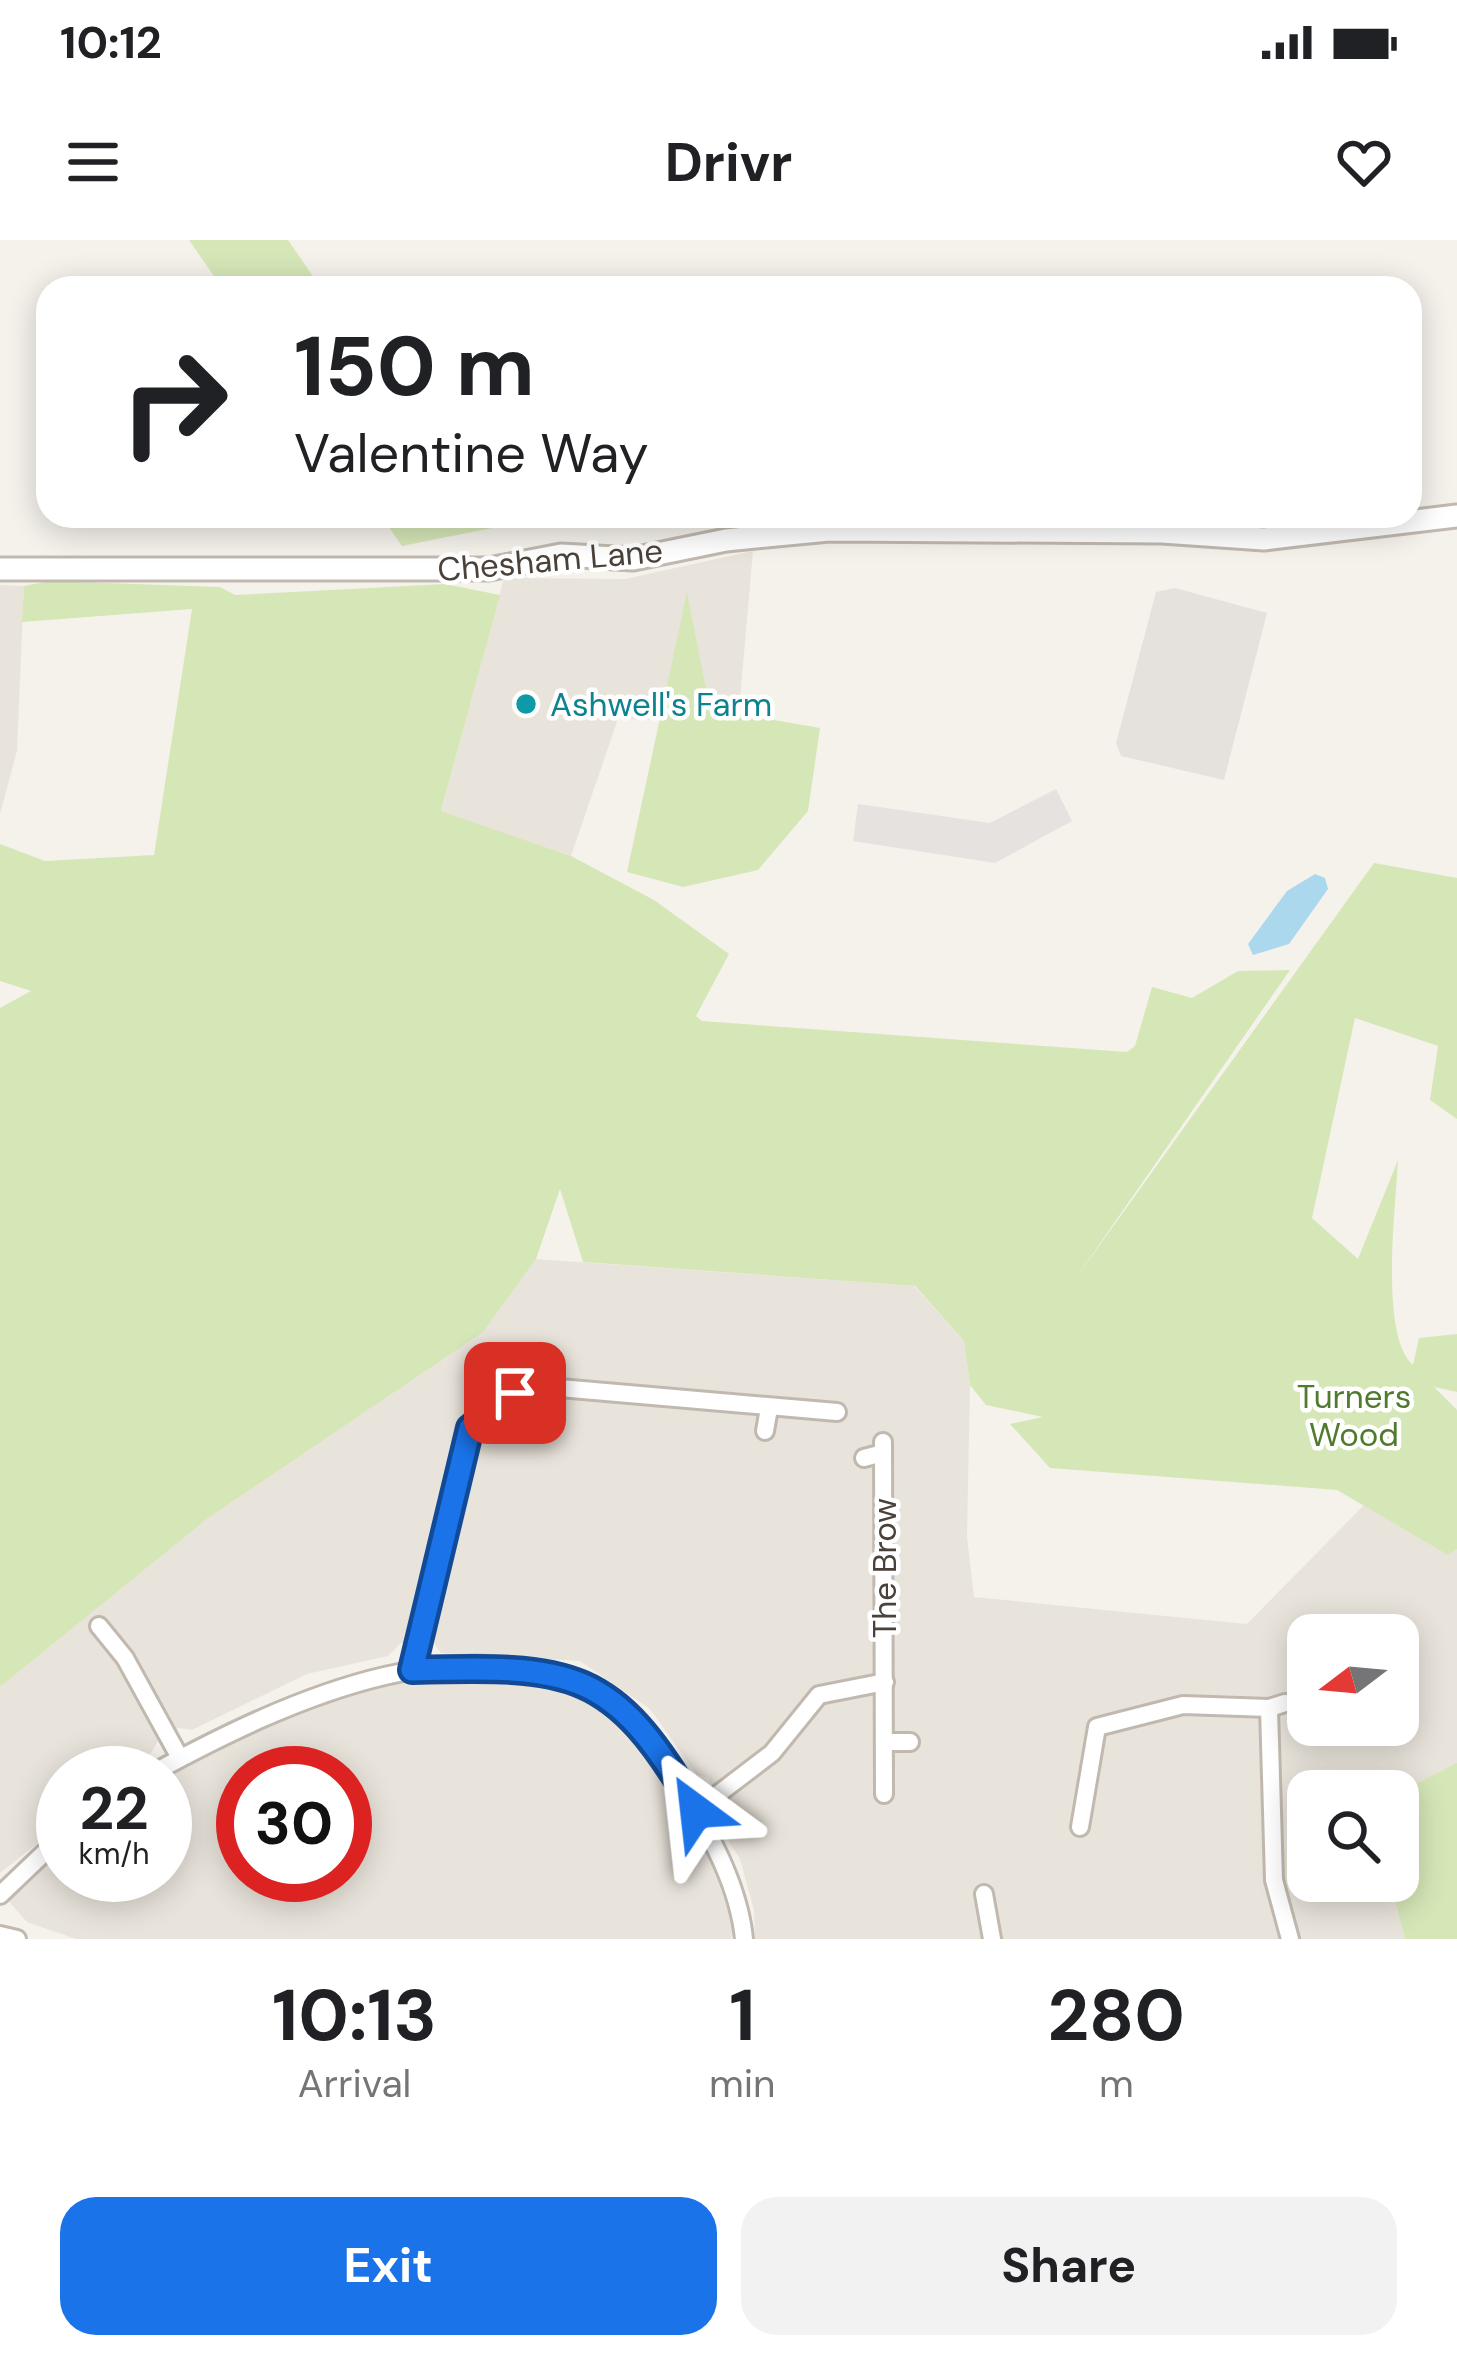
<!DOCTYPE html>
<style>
body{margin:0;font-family:"DM Sans",sans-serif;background:#f2f2f2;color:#202124;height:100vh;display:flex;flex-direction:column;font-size:45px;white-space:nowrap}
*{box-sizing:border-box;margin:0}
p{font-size:39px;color:#757577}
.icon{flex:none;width:66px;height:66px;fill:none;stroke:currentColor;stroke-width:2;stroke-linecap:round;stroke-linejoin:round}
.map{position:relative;height:1699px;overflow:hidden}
.side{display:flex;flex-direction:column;background:#fff;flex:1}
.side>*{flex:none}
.hud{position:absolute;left:36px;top:36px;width:1386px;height:252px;border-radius:36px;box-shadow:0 6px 30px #0003;background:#fff;color:#202124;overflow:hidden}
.needle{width:78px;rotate:254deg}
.controls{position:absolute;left:1287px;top:1374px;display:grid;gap:24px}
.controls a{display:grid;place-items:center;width:132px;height:132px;border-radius:24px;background:#fff;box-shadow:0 6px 30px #0003;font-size:60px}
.speed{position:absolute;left:36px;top:1506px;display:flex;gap:24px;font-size:60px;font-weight:700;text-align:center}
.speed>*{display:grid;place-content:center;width:156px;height:156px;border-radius:50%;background:#fff;box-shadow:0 6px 30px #0003;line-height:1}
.speed small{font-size:30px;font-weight:400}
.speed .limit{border:18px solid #d22;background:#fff;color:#111}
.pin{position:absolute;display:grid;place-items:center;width:102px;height:102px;color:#fff;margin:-51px;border-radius:24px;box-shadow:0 6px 18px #0006}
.me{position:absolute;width:132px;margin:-66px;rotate:330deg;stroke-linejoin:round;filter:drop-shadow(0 0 9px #0008)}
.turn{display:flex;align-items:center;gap:42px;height:252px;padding:0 60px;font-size:54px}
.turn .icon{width:156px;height:156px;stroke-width:2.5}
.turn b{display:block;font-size:84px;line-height:102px}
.eta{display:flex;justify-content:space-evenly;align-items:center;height:204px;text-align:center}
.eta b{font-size:72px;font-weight:700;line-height:84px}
.primary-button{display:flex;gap:24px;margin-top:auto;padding:24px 60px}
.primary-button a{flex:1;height:138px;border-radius:36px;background:#1a73e8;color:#fff;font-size:48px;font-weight:700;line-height:138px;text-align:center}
.primary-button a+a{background:#f2f2f2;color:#202124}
.status{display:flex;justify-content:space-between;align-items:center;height:84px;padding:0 60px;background:#fff;direction:ltr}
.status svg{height:33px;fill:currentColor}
header{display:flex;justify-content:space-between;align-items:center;height:156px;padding:0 60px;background:#fff;font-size:54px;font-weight:700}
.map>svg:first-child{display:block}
</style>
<div class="status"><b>10:12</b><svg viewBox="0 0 49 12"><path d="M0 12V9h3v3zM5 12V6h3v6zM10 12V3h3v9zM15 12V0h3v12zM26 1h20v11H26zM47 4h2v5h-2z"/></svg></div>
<header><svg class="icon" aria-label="menu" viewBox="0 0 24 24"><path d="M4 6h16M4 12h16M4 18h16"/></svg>Drivr<svg class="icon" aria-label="heart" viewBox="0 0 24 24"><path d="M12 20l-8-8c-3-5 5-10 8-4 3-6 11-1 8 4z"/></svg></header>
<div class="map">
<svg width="1457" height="1699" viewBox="0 0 1457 1699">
<rect width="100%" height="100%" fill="#f5f2ec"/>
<g fill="#e9e4db" fill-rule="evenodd">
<polygon points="753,311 738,482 618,479 571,616 441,572 504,338 625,339"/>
<polygon points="0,345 24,346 17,511 0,574"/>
<path d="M536,1019L914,1046L964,1101L970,1145L967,1297L974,1357L1247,1384L1369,1260L1457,1204V1699H755L754,1670L740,1619L717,1582L721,1564L708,1538L697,1535L650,1469L580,1421L441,1413L429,1397L401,1403L388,1416L307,1434L192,1490L178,1488L159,1499L151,1513L126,1533H63V1583L0,1633V1447L207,1278L482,1092ZM1308,1395H1398V1485H1308ZM1308,1551H1398V1641H1308Z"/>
<path d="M483,1435L565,1442L635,1490L706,1608L734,1686L731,1699H76L27,1682L6,1658L63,1613V1635H165V1538L221,1505L341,1453L424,1437ZM243,1533H345V1635H243Z"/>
</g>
<polygon fill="#e5e1dd" points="1175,348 1267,373 1224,540 1121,516 1116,503 1156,352"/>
<g fill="#d5e7b7">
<polygon points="189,0 288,0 321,48 222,48"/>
<polygon points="381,276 552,276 402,306"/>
<path d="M50,341L220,347L235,355L445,344L500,355L441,571L571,616L654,660L729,714L696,776L702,781L1127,812L1135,806L1152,747L1192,758L1238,731L1290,730L1076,1038L1374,623L1457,638V879L1430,860L1438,806L1355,778L1312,978L1358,1019L1398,920C1396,966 1379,1095 1413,1125L1419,1098L1457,1094V1152L1434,1147L1457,1170V1309L1448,1315L1337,1250L1050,1228L1010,1184L1043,1177L986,1165L970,1145L964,1101L915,1046L583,1022L560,949L536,1019L483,1092L208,1278L0,1447V768L31,751L0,741V604L45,621L154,615L192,369L22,382L24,346Z"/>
<polygon points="687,352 710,469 820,488 808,571 758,630 683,647 627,632"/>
<polygon points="1457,1523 1457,1699 1405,1699 1390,1641 1398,1641 1398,1553"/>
</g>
<polygon fill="#e5e2e0" points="1056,549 1072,581 995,623 853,601 858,564 990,583"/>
<polygon fill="#acd8ee" points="1315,634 1325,638 1328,649 1289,704 1253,715 1248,704 1287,651"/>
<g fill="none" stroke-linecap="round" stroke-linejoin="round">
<g stroke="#c1b9af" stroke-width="22">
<g id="minor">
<polyline points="765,1191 769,1168"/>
<polyline points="883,1202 884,1554"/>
<polyline points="864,1218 883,1213"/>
<polyline points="99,1386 125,1418 180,1518"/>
<polyline points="412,1430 470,1188 515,1153 548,1147 837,1172"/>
<polyline points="1269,1468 1274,1640 1290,1699"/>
<polyline points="884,1502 910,1502"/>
<path d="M153,1533C285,1461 483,1367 623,1470C653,1492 669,1525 688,1556C713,1601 739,1648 744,1699"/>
<polyline points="696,1571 772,1513 819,1455 885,1442"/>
<polyline points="1080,1587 1097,1487 1183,1465 1269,1468 1285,1463"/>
<polyline points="984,1654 992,1699"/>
<polyline points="0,1655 63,1595"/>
<polyline points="0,1695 17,1699"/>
</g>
</g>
<g stroke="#c1b9af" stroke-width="27">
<polyline id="tertiary" points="0,329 489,329 561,315 633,319 726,300 829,290 1162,292 1264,299 1457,276"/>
</g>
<use href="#minor" stroke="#fff" stroke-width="16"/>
<use href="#tertiary" stroke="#fff" stroke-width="21"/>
</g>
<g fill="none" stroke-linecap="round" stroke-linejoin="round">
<g stroke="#114b97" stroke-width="30">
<path id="route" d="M515,1153L470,1188L412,1430C571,1426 613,1426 696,1571"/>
</g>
<use href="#route" stroke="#1a73e8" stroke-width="21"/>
</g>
<circle fill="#0f9aa8" stroke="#fff" stroke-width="4.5" cx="526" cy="464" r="12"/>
<g text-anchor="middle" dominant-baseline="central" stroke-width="9" stroke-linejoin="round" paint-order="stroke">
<g font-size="33" fill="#4a423a" stroke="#fff">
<text transform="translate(550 320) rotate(-5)">Chesham Lane</text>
<text transform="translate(884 1328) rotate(-90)">The Brow</text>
</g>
<g font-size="33" fill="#0d838f" stroke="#fff" text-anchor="start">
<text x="550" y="464">Ashwell's Farm</text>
</g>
<g font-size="33" fill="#507a2e" stroke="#fff">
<text x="1354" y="1156">Turners<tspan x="1354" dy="38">Wood</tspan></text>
</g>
</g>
</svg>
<div class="controls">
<a><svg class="needle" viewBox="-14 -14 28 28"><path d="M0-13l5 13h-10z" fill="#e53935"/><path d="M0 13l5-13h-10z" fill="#757577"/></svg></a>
<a><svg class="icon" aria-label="search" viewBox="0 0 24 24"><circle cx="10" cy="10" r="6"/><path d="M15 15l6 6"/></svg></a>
</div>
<div class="speed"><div>22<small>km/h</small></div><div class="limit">30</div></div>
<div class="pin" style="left:515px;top:1153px;background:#d93025"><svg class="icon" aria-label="arrive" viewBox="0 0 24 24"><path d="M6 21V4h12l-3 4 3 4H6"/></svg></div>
<svg class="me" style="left:696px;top:1571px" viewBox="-20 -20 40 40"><path d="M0-17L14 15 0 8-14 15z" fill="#1a73e8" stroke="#fff" stroke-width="4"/></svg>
<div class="hud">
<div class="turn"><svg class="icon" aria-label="right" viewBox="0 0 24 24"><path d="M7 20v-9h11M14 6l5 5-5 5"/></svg><div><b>150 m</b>Valentine Way</div></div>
</div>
</div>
<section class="side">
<div class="eta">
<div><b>10:13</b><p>Arrival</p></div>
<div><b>1</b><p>min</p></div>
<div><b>280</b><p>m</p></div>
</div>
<div class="primary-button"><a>Exit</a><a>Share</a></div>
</section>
